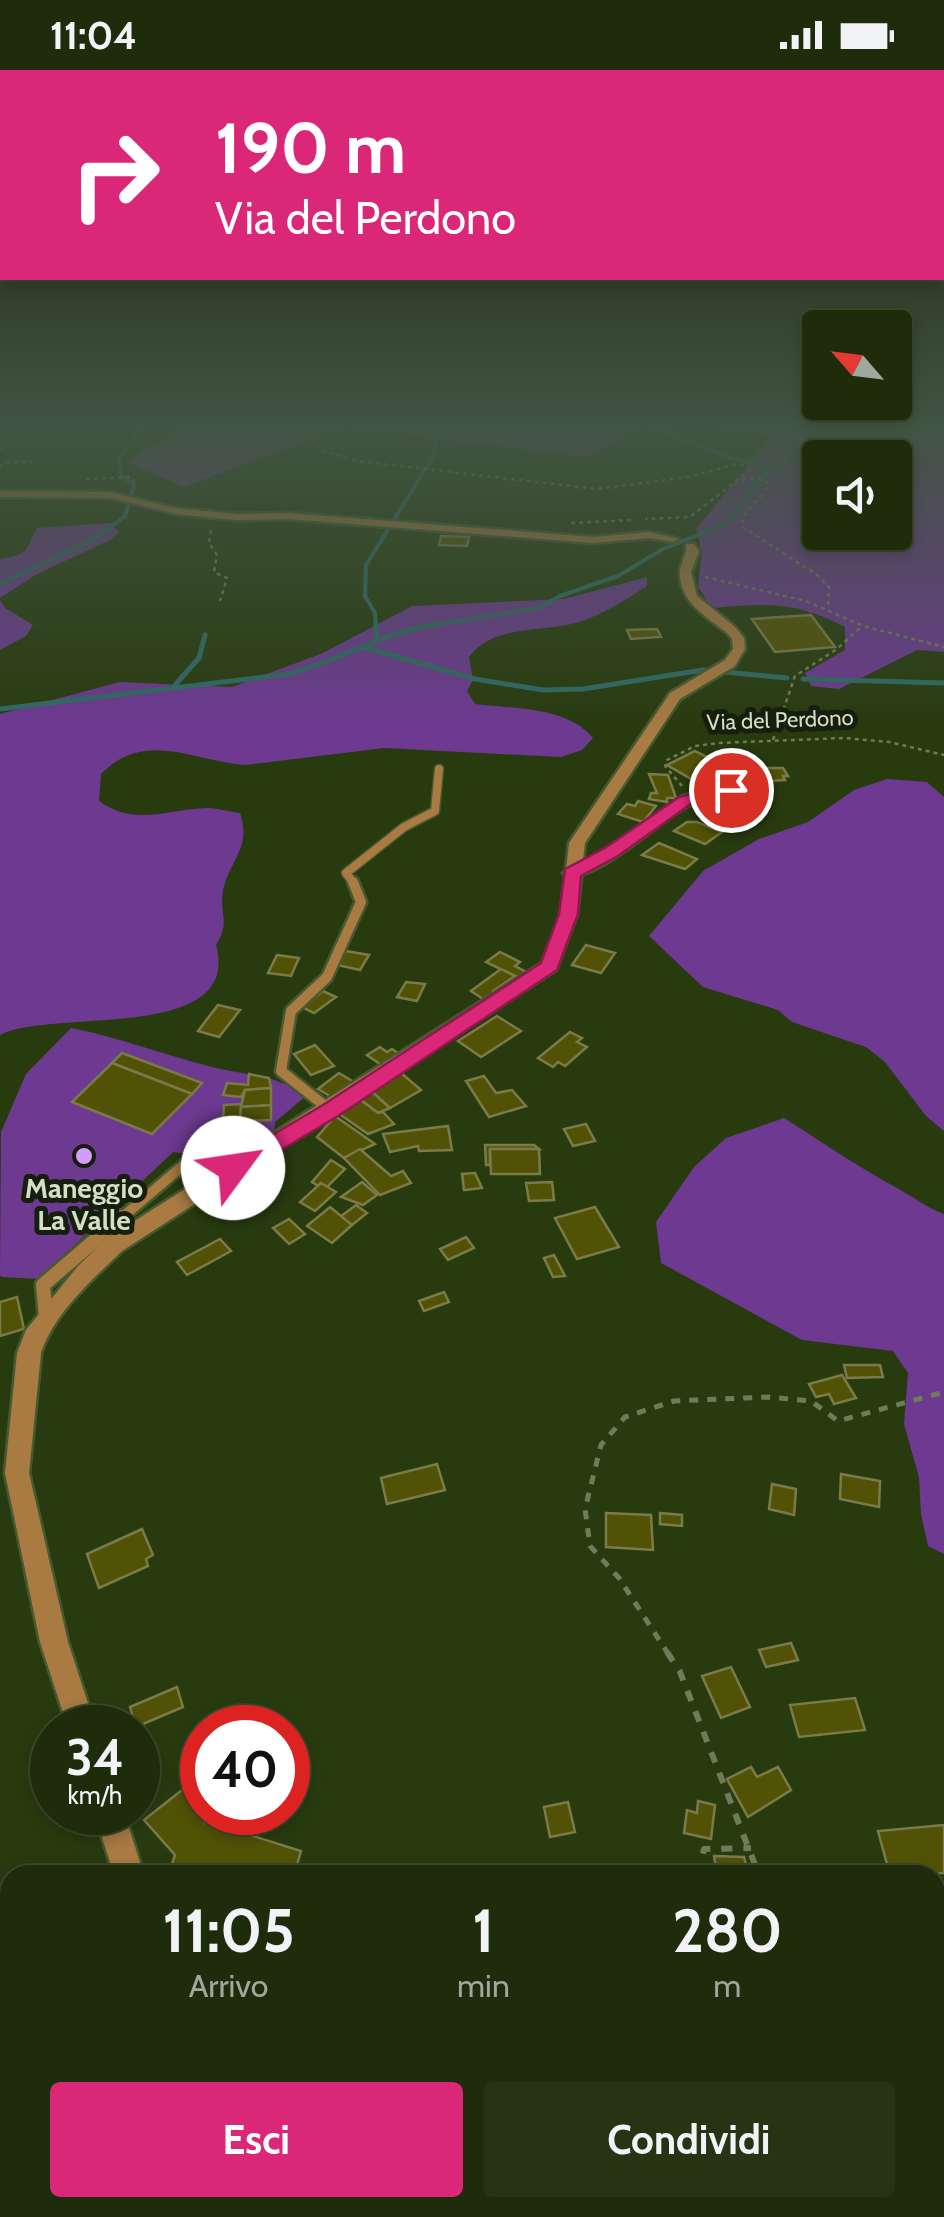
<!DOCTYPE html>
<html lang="it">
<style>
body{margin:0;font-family:Cabin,sans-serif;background:#263414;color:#f1f3f6;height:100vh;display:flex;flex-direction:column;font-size:38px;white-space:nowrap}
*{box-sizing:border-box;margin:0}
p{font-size:32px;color:#a1a79d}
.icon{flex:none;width:55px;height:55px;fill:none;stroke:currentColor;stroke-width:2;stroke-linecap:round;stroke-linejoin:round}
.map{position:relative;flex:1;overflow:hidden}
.side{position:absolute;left:0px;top:1795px;width:945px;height:352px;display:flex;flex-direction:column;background:#1e2c0b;border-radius:30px 30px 0 0;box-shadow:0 5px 15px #0003,0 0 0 2px #3c482c}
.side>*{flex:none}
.guide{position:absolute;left:0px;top:0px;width:945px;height:210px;box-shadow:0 5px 15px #0003,0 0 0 2px #3c482c;background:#db2777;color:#fff;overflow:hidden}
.needle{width:65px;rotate:298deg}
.fabs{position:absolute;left:802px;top:240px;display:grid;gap:20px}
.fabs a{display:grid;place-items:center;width:110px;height:110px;border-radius:10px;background:#1e2c0b;box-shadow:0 5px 15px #0003,0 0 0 2px #3c482c;font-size:50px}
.speed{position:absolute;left:30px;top:1635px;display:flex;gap:20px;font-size:50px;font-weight:700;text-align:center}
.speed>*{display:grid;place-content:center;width:130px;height:130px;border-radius:50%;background:#1e2c0b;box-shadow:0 5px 15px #0003,0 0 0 2px #3c482c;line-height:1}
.speed small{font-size:25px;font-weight:400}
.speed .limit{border:15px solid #d22;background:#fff;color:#111}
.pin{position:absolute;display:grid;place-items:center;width:85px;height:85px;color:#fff;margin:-42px;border:5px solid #fff;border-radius:50%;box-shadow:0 2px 10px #0007}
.me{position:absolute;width:110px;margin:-55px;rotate:59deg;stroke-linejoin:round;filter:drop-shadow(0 0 8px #0008)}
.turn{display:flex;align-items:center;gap:35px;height:210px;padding:0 50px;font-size:45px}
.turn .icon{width:130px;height:130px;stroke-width:2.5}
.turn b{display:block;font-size:70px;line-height:85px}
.eta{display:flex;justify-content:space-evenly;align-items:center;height:170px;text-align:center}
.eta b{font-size:60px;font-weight:800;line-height:70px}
.primary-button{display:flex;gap:20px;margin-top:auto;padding:20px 50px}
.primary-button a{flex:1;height:115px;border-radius:10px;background:#db2777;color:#fff;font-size:40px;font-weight:800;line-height:115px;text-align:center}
.primary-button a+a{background:#263414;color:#f1f3f6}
.status{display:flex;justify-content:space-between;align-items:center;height:70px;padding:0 50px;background:#1e2c0b;direction:ltr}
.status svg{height:28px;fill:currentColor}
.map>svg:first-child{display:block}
</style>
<div class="status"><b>11:04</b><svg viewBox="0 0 49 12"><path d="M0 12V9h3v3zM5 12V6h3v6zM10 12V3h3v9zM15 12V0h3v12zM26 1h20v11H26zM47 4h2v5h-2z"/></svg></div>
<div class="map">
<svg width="944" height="2147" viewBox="0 0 944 2147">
<rect width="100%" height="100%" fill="#283b0f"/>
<g fill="#6d3991" fill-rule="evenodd">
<polygon points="183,356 644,356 588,387 344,357 184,417 127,392"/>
<path d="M711,356H944V582L917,580L839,619L811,616L805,603L845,580V557C795,531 766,533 712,538L698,517L702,482L696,459L771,367ZM820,388H895V462H820Z"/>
<path d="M110,453L119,462L110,470L37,504L0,528V489C31,484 24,481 37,458Z"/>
<path d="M647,507V516C629,528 606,542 585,550C548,564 494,552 469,587L473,610L467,621L475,634C514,639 566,636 593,668L582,680L561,687L384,678L245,695C192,691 145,659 101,704L99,731C135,757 167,739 208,738C218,738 230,742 240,743C252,779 229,790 223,821C219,846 231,851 216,875C243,974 48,938 0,965V644L120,612L232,617L323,583L412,536L564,529Z"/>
<polygon points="0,530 5,538 33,555 26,566 0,580"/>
<polygon points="887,709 927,712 944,727 944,1061 926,1046 885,992 866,977 792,952 778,940 703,917 649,866 703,801 759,769 808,752 854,720"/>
<path d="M71,958C119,967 164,985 212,997C250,1006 272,1004 307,1025L275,1052L274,1066L233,1091L173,1082L39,1209L3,1207L0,1206L1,1062L26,1004Z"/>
<path d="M784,1048C822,1072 858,1097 897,1118C914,1127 925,1137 944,1144V1484L928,1476L921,1444L919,1407L904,1354L908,1303L893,1281L802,1270L661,1193L656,1152L694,1097L726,1068Z"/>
</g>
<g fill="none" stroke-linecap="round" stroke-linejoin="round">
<g stroke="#316965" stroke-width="4">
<path d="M651,356C679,366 728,391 755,393"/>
<polyline points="826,356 835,371"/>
<polyline points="765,404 784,390 888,356"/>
<polyline points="0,514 82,475 118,452 125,446 134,415 121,406 119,388 135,368 137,356"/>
<polyline points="376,557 375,543 365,526 366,495 433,387 437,356"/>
<polyline points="422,557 539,538 560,526 618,506 663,479 730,452 765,404 751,388"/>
</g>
<g stroke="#316965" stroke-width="5">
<polyline points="376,554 377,570"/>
<polyline points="363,577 475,609 543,620 583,619 703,600 787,608"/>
<polyline points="803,609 944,613"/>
<polyline points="175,615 199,588 205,565"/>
<path d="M0,639L289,604C342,589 382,563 437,554"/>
</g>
</g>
<g fill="#525207" stroke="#7a7b48" stroke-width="2.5">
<polygon points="441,466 469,467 467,476 439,475"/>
<polygon points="811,545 835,577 775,582 752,549"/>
<polygon points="657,559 661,567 631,569 627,560"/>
<polygon points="695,681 709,688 702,692 717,698 693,710 667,695"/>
<polygon points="761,698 783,698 788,706 783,706 785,710 768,711"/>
<polygon points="649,704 668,705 676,728 667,728 667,732 649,729 651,723 657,723"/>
<polygon points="704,729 715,733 711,735 720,740 707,746 695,739 698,737 692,733"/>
<polygon points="638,731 656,736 643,752 618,744 627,734 635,736"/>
<polygon points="724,742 745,753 734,760 713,748"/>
<polygon points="687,752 697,752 722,762 705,774 674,761"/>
<polygon points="659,773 697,789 685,799 642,785"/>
<polygon points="586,875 615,883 601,903 572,895"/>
<polygon points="346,881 369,885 360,900 337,895"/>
<polygon points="500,882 520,892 515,896 530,904 497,924 493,921 515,906 486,892"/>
<polygon points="277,885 299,888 291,906 268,903"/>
<polygon points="501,899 515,906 493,921 497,924 486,931 471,921"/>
<polygon points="406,912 425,914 417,931 397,927"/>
<polygon points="323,921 336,927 314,943 302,937"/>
<polygon points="218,935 240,940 219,967 198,961"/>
<polygon points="497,946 521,961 481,987 458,971"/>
<polygon points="570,962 582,968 577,972 587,977 565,996 558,992 553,997 538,988"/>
<polygon points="315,975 334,996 311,1005 294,984"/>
<polygon points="380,977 387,982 392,979 402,986 384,997 367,985"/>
<polygon points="122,983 202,1013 192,1024 112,993"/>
<polygon points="112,993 192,1024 152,1064 72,1032"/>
<polygon points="400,1002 421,1020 390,1038 370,1020"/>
<polygon points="339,1003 359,1015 338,1031 318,1019"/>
<polygon points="249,1004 269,1008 271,1018 245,1020 241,1027 223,1025 227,1013 248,1015"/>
<polygon points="484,1006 496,1023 512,1020 526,1036 489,1047 466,1011"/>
<polygon points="271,1018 271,1035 241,1037 245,1020"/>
<polygon points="370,1020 390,1038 378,1043 358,1028"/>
<polygon points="358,1028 378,1043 383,1042 394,1054 368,1064 338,1043"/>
<polygon points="241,1034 240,1063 222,1064 224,1035"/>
<polygon points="271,1035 271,1050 240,1051 241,1037"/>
<polygon points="335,1046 375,1074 344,1088 317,1067"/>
<polygon points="586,1054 595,1071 573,1076 564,1059"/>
<polygon points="448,1056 452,1080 419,1081 418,1076 390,1082 383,1064"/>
<polygon points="251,1062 261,1070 233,1087 224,1079"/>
<polygon points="485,1075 534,1075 539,1079 490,1079 490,1095 486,1095"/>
<polygon points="360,1079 391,1106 403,1101 411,1113 380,1125 344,1088"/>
<polygon points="490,1079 539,1079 540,1104 491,1104"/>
<polygon points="331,1090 345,1099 327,1117 321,1113 318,1116 312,1112"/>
<polygon points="475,1103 482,1118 464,1120 462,1104"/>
<polygon points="362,1112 377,1125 363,1135 341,1127"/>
<polygon points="552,1112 554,1130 529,1131 526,1113"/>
<polygon points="321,1113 336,1122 315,1141 300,1132"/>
<polygon points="356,1135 367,1143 352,1155 340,1147"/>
<polygon points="330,1137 352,1155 332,1173 307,1156"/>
<polygon points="595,1137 619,1177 577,1189 555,1148"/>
<polygon points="289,1149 305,1164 289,1174 273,1158"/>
<polygon points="466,1167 474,1178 448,1190 440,1179"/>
<polygon points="220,1169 231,1181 187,1205 177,1192"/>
<polygon points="554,1185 565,1206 553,1207 544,1188"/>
<polygon points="444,1222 449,1232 424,1241 419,1231"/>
<polygon points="17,1227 24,1259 0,1266 0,1232"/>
<polygon points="844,1295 880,1295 883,1307 847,1308"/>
<polygon points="842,1305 856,1328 834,1334 829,1324 816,1327 809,1314"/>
<polygon points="437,1394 445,1420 387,1434 381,1408"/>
<polygon points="841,1404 880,1411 879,1437 840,1429"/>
<polygon points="772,1414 796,1419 794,1445 769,1439"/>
<polygon points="606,1443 651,1445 653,1480 606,1477"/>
<polygon points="660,1443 682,1445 682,1456 660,1454"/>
<polygon points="142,1459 153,1485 146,1489 148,1496 99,1518 87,1484"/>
<polygon points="791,1573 798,1590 766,1597 759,1580"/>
<polygon points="731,1597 750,1637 721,1648 702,1606"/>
<polygon points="177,1617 183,1637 136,1657 130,1637"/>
<polygon points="855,1628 865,1660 799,1667 790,1635"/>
<polygon points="751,1697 757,1707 778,1697 791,1720 748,1747 727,1709"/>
<polygon points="182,1720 205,1753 217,1742 247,1764 301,1781 294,1805 186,1805 171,1797 175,1785 144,1750"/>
<polygon points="698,1731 715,1735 711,1769 684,1763 687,1740 697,1743"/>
<polygon points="568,1732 575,1762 550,1767 544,1737"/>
<polygon points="944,1755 944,1803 890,1805 878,1761"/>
<polygon points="714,1786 744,1787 749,1805 717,1805"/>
<polygon points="10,1976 10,2136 0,2134 0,2006"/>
<polygon points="18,2138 98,2138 95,2147 67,2147"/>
<rect x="335" y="2138" width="78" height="9"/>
</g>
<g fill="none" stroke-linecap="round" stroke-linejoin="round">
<g stroke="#475930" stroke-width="11">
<polyline id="service-far2" points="355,815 346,803 404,757 435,741 439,699"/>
</g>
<g stroke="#475930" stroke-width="15">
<g id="service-far1">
<polyline points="330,1040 281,1001 291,941 327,907 361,832 353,812"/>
<polyline points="119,1150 186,1093"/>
</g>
</g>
<g stroke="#475930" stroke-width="19">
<polyline id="service" points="46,1247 43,1215 122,1147"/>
</g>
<g stroke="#475930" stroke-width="5">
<path id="minor" d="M754,714L761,718L759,721C738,725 716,724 696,732C661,746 602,811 565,806L563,803L606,779L681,727L707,719Z"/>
</g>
<g stroke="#475930" stroke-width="5">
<g id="tertiary">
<polygon points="0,421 111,422 175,438 237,444 288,443 593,467 649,462 679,469 673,472 649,468 593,473 288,449 237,450 175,444 111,428 0,427"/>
<path d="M686,474H694L699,481L691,502L697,526L735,557L744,568L745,579L735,596L680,629L585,773L577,844L556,900L122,1181C92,1210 54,1243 41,1283L29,1403L68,1572L96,1658H68L40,1572L5,1403L17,1283L26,1260L78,1196L106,1169L542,893L561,844L569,773L670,623L725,590L733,579L732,569L727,563C707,547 681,533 680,505C679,494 688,484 686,474Z"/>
<polygon points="94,1742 124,1742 144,1805 114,1805"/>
<polygon points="522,2138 562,2138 566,2147 526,2147"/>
</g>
</g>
<g stroke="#6d7d5a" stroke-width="2.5" stroke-dasharray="4 4" stroke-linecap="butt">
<polyline points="240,356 307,366 323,381 357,391 597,419 687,407 737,394 753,398 690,447 645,449"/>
<polyline points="0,379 8,376"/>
<polyline points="0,398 4,393 38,391"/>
<polyline points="86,409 131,407 137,416"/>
<path d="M742,410L756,408L768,413C765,429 745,434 741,456L816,504L829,517L828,538"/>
<polyline points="571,453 631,450"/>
<polyline points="211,460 209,473 217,485 214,502 227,508 220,531"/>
<polyline points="705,507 806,531 863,556 944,577"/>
<polyline points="773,670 795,606 837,579 861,557"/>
<polyline points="682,716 665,696 667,690 695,676 718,673 844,668 889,672 944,685"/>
</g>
<polyline stroke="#6d7d5a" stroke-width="5" stroke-dasharray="9 9" stroke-linecap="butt" points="669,1585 619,1508 590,1476 585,1439 601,1375 625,1347 674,1331 768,1327 811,1331 838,1351 944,1322"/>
<g stroke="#6d7d5a" stroke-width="6" stroke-dasharray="11 11" stroke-linecap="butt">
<polyline points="667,1582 680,1602 759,1805"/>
<polyline points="698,1805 704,1779 751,1778"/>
<polyline points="935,1885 944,1882"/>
<polyline points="588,2138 600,2147"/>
<polyline points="921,2138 929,2147"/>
</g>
<use href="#service-far2" stroke="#a97a42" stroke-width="8"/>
<use href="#service-far1" stroke="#a97a42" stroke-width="10"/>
<use href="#service" stroke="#a97a42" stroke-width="14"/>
<use href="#minor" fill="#a97a42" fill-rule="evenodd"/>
<use href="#tertiary" fill="#a97a42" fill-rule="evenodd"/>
</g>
<linearGradient id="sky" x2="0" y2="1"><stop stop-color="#162008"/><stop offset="0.54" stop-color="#425542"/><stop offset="1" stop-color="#425542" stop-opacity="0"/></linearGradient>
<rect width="944" height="657" fill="url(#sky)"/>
<polygon fill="#db2777" stroke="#8e194d" stroke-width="2.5" points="731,715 737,717 737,724 691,734 618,786 581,806 578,844 557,900 338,1046 241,1104 225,1104 222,1098 225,1093 323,1035 541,893 559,844 565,799 605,778 679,727"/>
<circle fill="#d39cfd" stroke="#161f0d" stroke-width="4" cx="84" cy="1086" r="10"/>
<g text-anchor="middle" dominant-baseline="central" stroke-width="10" stroke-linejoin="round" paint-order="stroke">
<g font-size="22" fill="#d3dfc7" stroke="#161f0d">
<text transform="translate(780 650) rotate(-2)">Via del Perdono</text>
</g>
<g font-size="28" font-weight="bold" fill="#d3dfc7" stroke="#161f0d">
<text x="84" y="1118">Maneggio<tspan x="84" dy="32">La Valle</tspan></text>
</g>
</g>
</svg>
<div class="fabs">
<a><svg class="needle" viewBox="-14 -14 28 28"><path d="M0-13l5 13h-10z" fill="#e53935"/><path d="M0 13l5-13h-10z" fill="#a1a79d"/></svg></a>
<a><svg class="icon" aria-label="sound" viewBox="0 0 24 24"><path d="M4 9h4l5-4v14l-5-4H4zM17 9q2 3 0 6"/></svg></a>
</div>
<div class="speed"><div>34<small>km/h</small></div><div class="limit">40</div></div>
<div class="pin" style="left:731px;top:720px;background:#d93025"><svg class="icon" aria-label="arrive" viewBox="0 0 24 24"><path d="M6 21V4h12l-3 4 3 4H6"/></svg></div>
<svg class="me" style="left:233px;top:1098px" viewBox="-20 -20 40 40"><circle r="19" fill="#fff"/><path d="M0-13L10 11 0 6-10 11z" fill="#db2777"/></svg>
<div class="guide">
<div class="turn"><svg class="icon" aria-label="right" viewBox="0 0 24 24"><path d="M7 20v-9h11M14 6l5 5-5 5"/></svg><div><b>190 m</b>Via del Perdono</div></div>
</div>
<section class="side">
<div class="eta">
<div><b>11:05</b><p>Arrivo</p></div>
<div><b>1</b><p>min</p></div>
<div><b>280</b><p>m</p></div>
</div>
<div class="primary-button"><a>Esci</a><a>Condividi</a></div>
</section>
</div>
